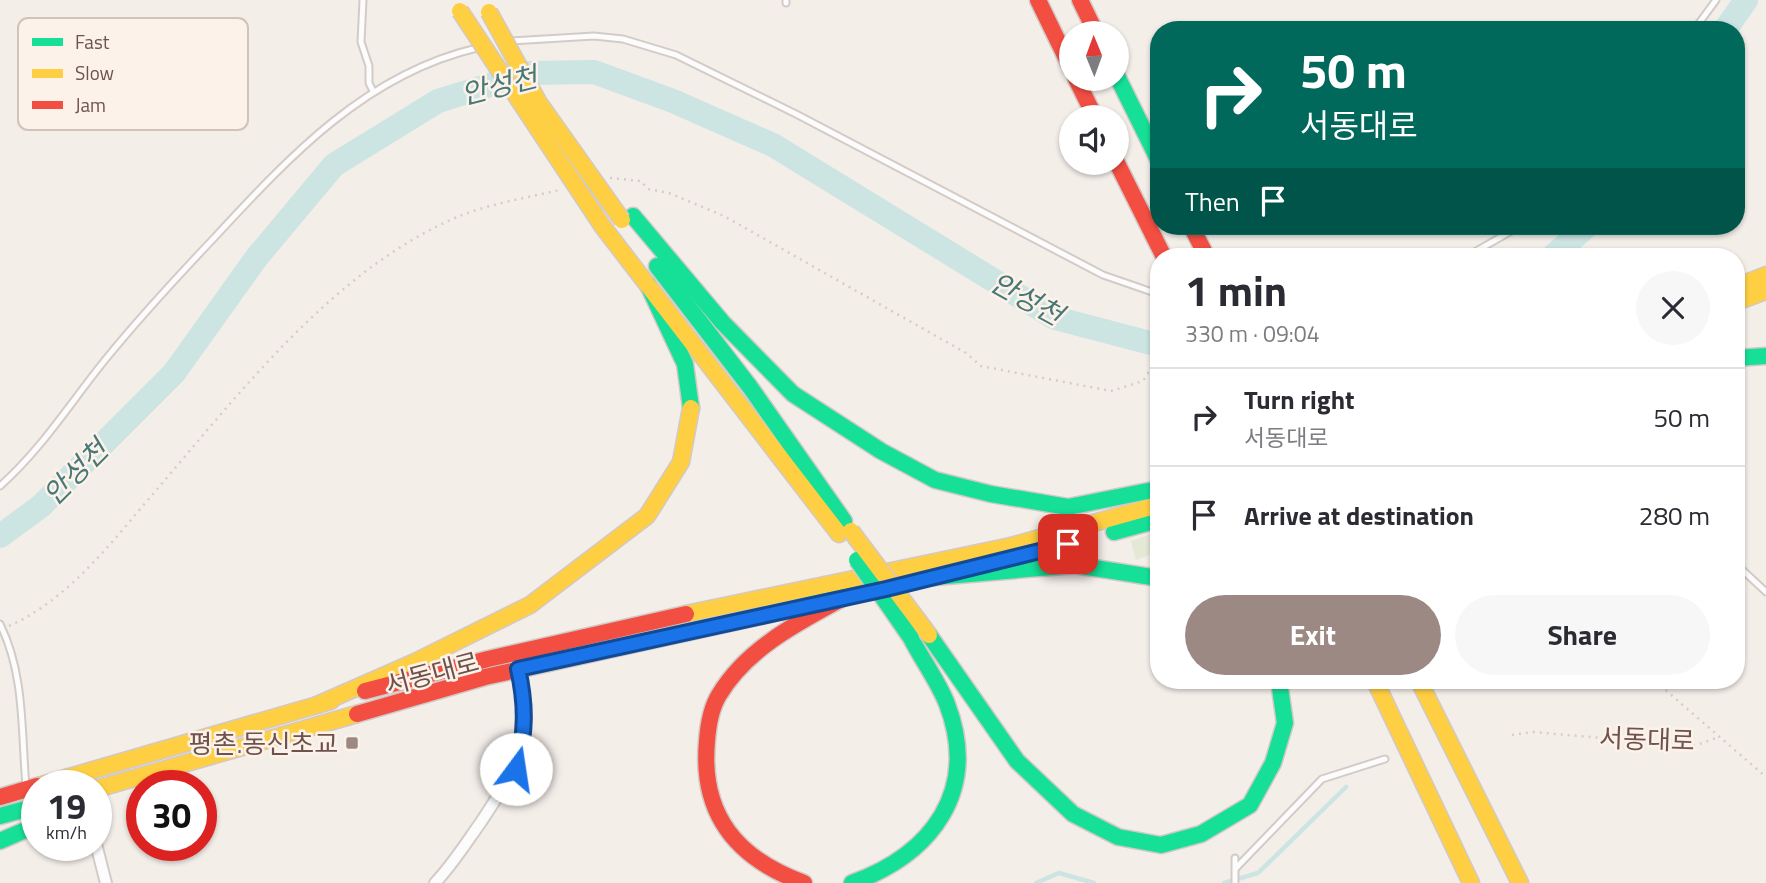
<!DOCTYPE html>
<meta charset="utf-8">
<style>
body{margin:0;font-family:"Titillium Web","Noto Sans KR",sans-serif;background:#f7f7f7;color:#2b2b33;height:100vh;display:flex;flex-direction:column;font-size:26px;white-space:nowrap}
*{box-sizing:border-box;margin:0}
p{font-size:23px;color:#7c7c81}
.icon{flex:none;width:38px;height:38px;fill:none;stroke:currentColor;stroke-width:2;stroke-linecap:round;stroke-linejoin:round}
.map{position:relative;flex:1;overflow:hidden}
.sheet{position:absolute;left:1150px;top:248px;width:595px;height:441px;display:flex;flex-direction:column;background:#fff;border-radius:28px;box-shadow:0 2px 5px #0004}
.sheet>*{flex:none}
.hud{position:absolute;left:1150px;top:21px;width:595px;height:214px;border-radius:28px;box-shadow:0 2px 5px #0004;background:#00695c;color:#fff;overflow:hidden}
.needle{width:46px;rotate:359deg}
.controls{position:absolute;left:1059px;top:21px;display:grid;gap:14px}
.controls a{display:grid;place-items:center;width:70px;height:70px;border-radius:50%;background:#fff;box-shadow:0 2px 5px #0004;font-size:35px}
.speed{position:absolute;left:21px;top:770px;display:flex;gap:14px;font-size:35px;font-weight:700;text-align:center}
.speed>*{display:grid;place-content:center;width:91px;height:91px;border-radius:50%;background:#fff;box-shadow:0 2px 5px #0004;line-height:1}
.speed small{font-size:18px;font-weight:400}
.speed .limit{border:10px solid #d22;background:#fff;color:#111}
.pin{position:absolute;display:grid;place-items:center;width:60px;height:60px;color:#fff;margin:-30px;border-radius:14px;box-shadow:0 4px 10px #0006}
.me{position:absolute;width:77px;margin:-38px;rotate:14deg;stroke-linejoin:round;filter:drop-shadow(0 0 5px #0008)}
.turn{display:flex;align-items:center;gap:24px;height:147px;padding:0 35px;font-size:32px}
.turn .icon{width:91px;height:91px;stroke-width:2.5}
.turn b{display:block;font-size:49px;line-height:60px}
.then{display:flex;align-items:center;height:66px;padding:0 35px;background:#0003;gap:14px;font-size:26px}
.round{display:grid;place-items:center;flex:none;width:74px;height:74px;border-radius:37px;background:#f7f7f7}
.headline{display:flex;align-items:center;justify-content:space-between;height:119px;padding:0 35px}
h1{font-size:42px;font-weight:700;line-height:52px}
.button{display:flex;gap:14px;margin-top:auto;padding:14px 35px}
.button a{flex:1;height:80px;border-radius:42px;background:#9d8984;color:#fff;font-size:28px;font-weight:700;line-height:80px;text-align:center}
.button a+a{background:#f7f7f7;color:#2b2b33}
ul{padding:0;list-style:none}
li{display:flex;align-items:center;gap:21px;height:98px;padding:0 35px;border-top:2px solid #e1e1e2}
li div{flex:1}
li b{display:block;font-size:26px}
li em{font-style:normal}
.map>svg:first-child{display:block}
</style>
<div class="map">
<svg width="1766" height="883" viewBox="0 0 1766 883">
<rect width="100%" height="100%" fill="#f4eee9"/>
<polygon fill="#e4e9d5" points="1158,532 1158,552 1136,560 1131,541"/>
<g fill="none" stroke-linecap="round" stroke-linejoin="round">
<g stroke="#cce4e2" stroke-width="4.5">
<polyline points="1036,883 1059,873 1094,883"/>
<polyline points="1224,883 1258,873 1346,787"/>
</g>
<g stroke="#cce4e2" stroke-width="24">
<polyline points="1725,30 1746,0"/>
<polyline points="1552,257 1587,226"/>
<polyline points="0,536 41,506 174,373 257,257 334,165 438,101 529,73 594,72 673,101 773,145 1055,318 1158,345"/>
</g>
<g stroke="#d3cbc7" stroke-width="9">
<g id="lane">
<polyline points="363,0 361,42 369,66 369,83 373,91"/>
<polyline points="786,3 786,0"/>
<polyline points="1694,30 1716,0"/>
<polyline points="511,41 594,36 623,39 676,55 796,114 1103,275 1158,294"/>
<polyline points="1466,257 1520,226"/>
<path d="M0,486C41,450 71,402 105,360C140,317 177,277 215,237C290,156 366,74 477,48"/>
<polyline points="1736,564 1766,592"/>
<path d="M0,624C25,675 21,730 26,786"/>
<polyline points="1236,868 1322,779 1385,759"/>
<polyline points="1235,883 1235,858"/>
</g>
</g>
<g stroke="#d3cbc7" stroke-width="14">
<g id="street">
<polyline points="96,844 106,883"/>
<path d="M435,883C453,864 466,843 481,822C519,764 538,736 517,665"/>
</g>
</g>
<g stroke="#d2c9c6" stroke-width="19">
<g id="fast">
<polyline points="1116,74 1158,159"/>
<polyline points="633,216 723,323 793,394 881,451 935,480 991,494 1068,507 1158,489"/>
<polyline points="657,266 750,387 844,521"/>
<polyline points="648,285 685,364 691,408"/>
<polyline points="1736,358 1766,356"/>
<polyline points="1114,532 1158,520"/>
<polyline points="935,577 1075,565 1158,578"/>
<polyline points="761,616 1029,553"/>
<polyline points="929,635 1017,761 1073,814 1118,837 1161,845 1201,834 1250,805 1273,763 1285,723 1279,681"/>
<polyline points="0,816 37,806"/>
<polyline points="0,841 37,825"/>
<path d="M852,883C932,854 980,791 947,704C938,681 922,660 911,638"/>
</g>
</g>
<g stroke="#d2c9c6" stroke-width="19">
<g id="slow">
<polyline points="603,227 839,534"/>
<polyline points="1736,287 1766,275"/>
<polyline points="1736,302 1766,291"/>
<polyline points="686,614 1011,546 1158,505"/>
<polyline points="1375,681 1471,883"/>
<polyline points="1419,681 1520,883"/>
<polyline points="317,705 415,662 530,605 647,516 681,462 691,408"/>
<polyline points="38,786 331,701"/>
<polyline points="96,789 357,714"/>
</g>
</g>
<g stroke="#d2c9c6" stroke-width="19">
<g id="jam">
<polyline points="1038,0 1071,68"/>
<polyline points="1080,0 1096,33"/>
<polyline points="1076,79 1095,117"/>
<polyline points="1116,161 1164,257"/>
<polyline points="1191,226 1207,257"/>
<polyline points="365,691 488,659 686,614"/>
<polyline points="357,714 485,677 761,616"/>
<polyline points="0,797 37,786"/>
<path d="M804,883C738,859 700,816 707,741C708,727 711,708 719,695C747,648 799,622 845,597"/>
</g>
</g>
<g stroke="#d6ccca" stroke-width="2.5" stroke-dasharray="2 5" stroke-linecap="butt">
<polyline points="610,178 641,181 648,189 669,193 724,216 966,353 981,366 1111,391 1143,381 1150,370"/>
<path d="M9,626C69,599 111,543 153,494C239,394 332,271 457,217C488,204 526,198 559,190"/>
<polyline points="1655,681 1766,777"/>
<polyline points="1512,735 1533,732 1694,746 1719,737"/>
</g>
<use href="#lane" stroke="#fdfcfc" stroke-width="5"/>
<use href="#street" stroke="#fdfcfc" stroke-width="10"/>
<use href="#fast" stroke="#16e098" stroke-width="16"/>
<use href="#slow" stroke="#ffcf43" stroke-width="16"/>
<use href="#jam" stroke="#f24e42" stroke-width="16"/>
<g stroke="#d3c9c6" stroke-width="19" stroke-linecap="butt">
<polyline id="fast-bridge" points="857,560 911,638"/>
</g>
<g stroke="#d3c9c6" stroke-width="19" stroke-linecap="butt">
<g id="slow-bridge">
<polyline points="460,11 603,227"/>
<polyline points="489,12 539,103 622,220"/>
<polyline points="851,531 929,635"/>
</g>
</g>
<use href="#fast-bridge" stroke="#16e098" stroke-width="16"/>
<use href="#slow-bridge" stroke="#ffcf43" stroke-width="16"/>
</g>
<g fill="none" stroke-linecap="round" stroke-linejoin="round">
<g stroke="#114b97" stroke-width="18">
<path id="route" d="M516,769C526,734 526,704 518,669L886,589L1068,544"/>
</g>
<use href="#route" stroke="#1a73e8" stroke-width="12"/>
</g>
<rect fill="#9d8984" stroke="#fcf2e9" stroke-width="2.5" x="345" y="736" width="14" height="14" rx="3.5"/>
<g text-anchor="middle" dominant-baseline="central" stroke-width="5" stroke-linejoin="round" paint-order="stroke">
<g font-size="26" fill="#6e534d" stroke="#fcf2e9">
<text transform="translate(432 673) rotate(-15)">서동대로</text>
<text transform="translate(1647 739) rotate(2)">서동대로</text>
</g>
<g font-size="26" fill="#6e534d" stroke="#fcf2e9" text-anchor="end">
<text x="338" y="743">평촌.동신초교</text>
</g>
<g font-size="28" font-style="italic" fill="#467878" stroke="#fcf2e9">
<text transform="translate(499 85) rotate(-14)">안성천</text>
<text transform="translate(1027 298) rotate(29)">안성천</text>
<text transform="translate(75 472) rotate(-45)">안성천</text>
</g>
</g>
<rect x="18" y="18" width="230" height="112" rx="10" fill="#fcf2e9" stroke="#d1c2ba" stroke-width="2"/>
<rect x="32" y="38" width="31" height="8" fill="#16e098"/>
<rect x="32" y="69" width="31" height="9" fill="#ffcf43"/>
<rect x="32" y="101" width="31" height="8" fill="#f24e42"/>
<g font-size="19" fill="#6e534d">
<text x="75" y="49">Fast</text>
<text x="75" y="80">Slow</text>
<text x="75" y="112">Jam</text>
</g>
</svg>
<div class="controls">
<a><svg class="needle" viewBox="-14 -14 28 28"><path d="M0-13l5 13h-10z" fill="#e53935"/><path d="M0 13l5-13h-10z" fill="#7c7c81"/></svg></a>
<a><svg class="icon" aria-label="sound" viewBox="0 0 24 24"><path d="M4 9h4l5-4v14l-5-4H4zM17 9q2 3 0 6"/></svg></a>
</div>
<div class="speed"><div>19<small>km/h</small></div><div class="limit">30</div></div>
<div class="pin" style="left:1068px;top:544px;background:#d93025"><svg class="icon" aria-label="arrive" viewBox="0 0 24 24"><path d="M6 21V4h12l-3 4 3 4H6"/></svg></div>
<svg class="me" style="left:516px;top:769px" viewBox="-20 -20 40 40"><circle r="19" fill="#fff"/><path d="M0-13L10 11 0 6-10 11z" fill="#1a73e8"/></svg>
<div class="hud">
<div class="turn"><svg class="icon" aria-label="right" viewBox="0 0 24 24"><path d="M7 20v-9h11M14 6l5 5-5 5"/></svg><div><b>50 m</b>서동대로</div></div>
<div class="then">Then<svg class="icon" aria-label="arrive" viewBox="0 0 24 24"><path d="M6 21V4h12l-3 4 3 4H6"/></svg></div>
</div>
<section class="sheet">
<div class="headline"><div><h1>1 min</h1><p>330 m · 09:04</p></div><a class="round"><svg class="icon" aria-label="close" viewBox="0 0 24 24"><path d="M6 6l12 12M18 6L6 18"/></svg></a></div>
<ul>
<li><svg class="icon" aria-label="right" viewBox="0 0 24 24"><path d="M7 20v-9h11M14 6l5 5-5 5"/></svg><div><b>Turn right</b><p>서동대로</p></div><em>50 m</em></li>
<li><svg class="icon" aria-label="arrive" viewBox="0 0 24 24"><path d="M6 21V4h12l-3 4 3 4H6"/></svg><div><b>Arrive at destination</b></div><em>280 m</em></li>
</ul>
<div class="button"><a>Exit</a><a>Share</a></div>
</section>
</div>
